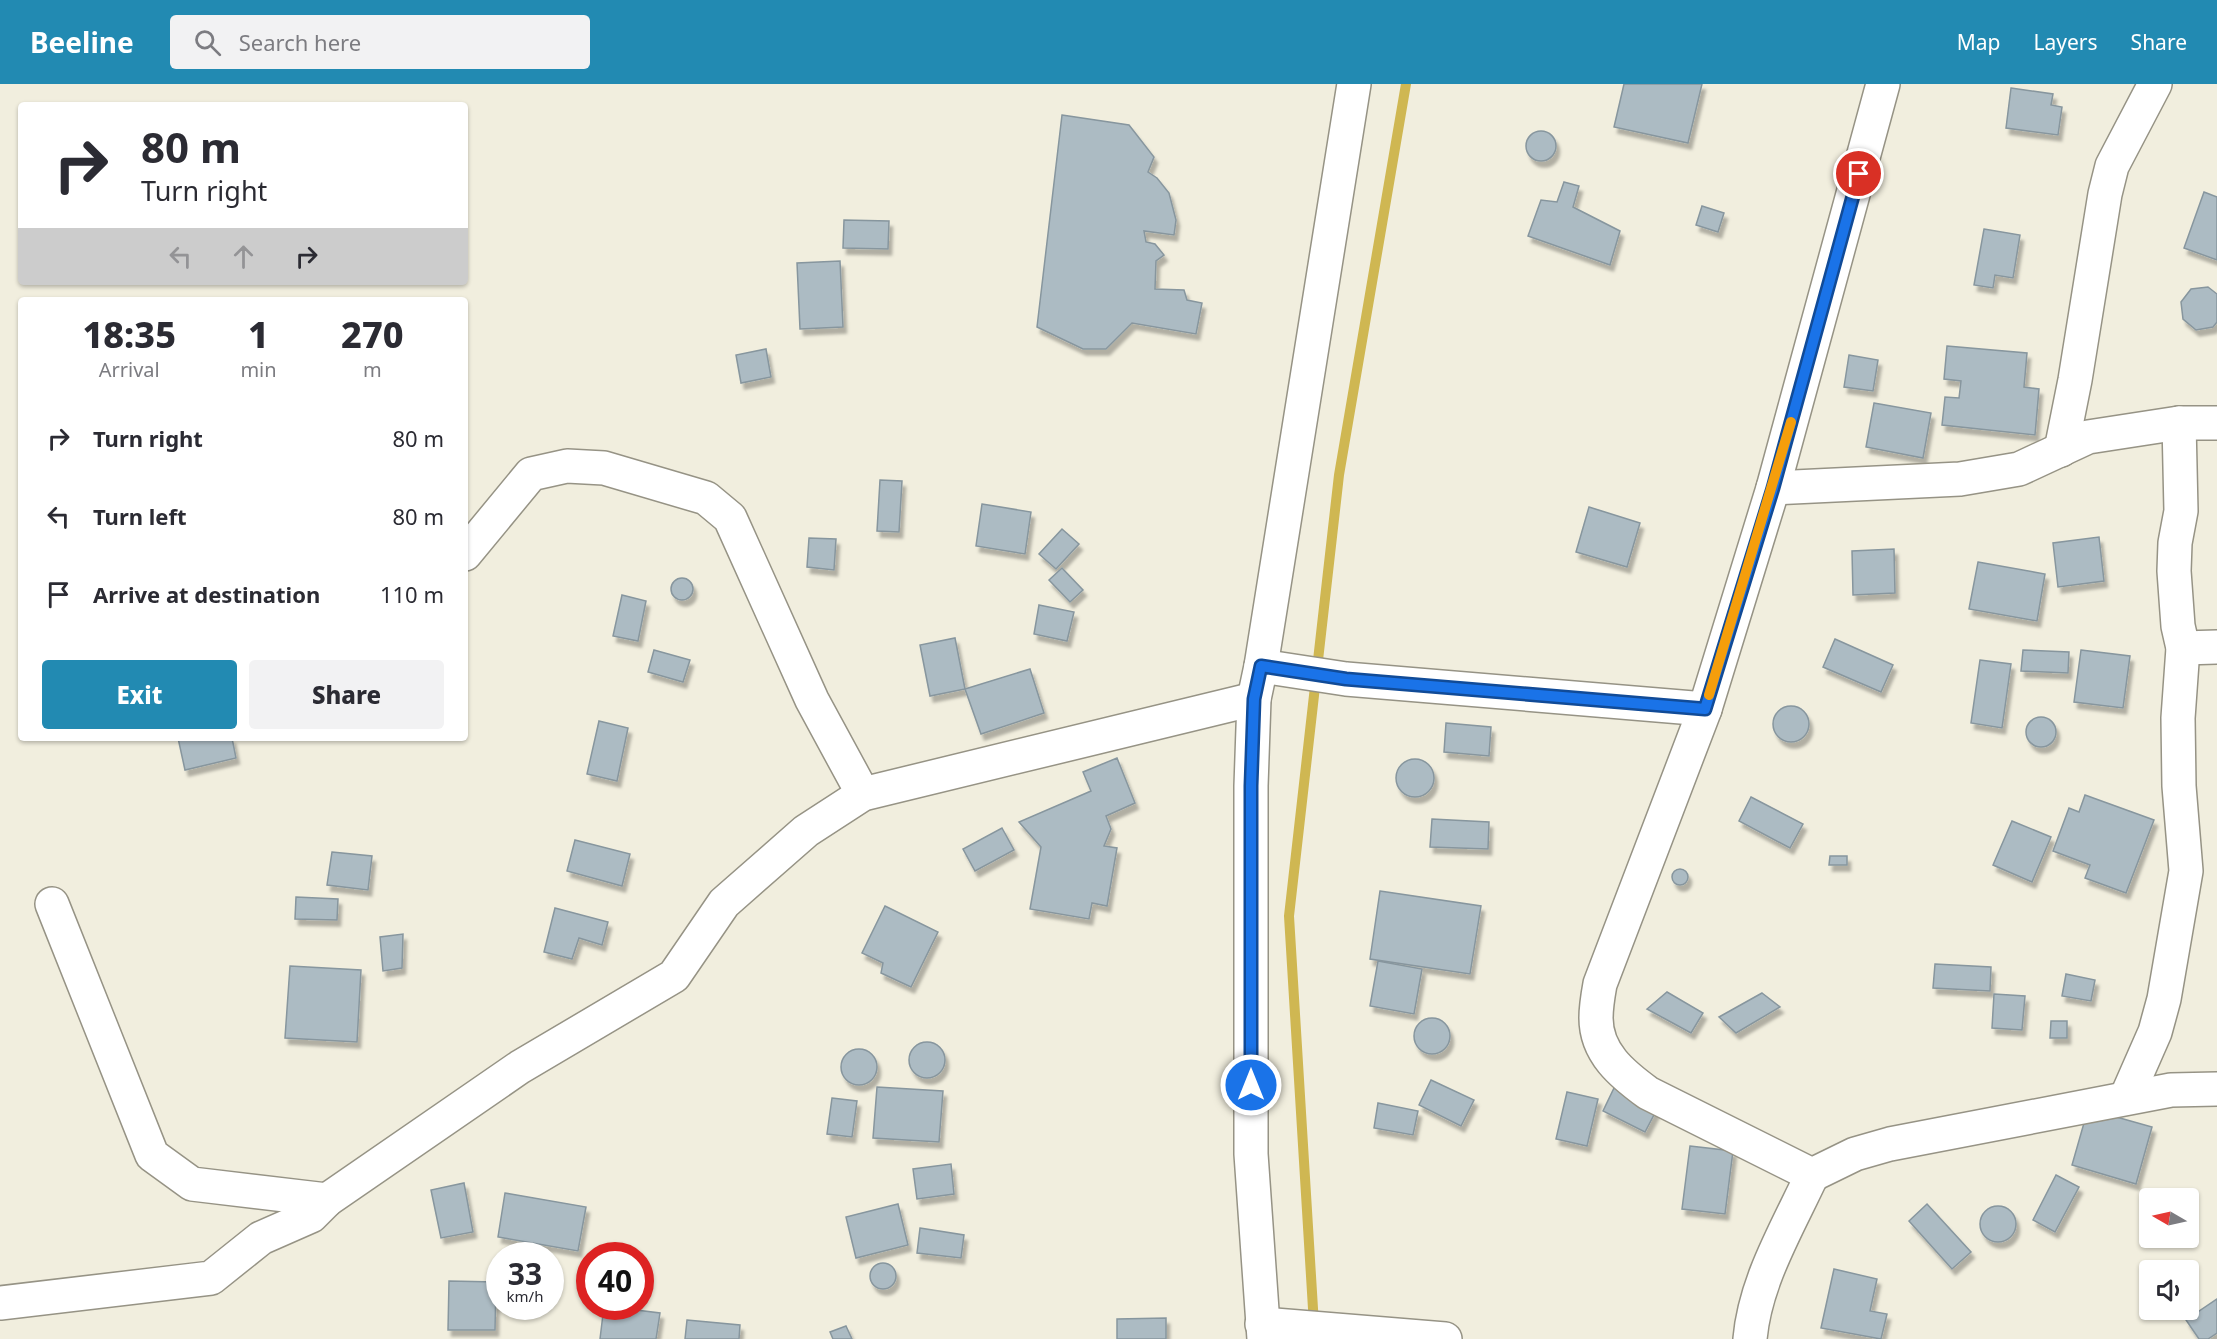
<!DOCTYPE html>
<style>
body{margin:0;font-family:"Noto Sans",sans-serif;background:#f2f2f3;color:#2b2b33;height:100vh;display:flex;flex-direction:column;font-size:22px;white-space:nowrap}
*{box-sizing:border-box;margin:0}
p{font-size:20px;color:#7c7c81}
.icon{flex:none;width:33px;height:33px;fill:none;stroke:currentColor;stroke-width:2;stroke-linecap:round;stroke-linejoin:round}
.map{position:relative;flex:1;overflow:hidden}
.side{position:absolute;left:18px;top:213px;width:450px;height:444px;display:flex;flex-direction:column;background:#fff;border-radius:6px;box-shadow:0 2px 4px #0004}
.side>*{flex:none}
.top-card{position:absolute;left:18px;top:18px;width:450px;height:183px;border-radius:6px;box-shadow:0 2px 4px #0004;background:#fff;color:#2b2b33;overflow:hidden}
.needle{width:39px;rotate:279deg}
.fabs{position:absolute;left:2139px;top:1104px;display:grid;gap:12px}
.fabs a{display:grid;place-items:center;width:60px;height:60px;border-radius:6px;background:#fff;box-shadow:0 2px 4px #0004;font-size:30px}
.speed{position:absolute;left:486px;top:1158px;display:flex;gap:12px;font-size:30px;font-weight:700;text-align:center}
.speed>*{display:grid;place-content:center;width:78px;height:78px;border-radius:50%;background:#fff;box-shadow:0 2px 4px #0004;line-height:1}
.speed small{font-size:15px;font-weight:400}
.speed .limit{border:9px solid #d22;background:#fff;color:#111}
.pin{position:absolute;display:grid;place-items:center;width:51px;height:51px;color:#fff;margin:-26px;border:3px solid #fff;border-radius:50%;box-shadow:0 2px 6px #0007}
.me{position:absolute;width:66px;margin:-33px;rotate:0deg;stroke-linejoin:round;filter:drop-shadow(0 0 4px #0008)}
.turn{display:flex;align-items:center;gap:21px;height:126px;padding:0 24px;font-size:27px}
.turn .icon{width:78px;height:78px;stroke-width:2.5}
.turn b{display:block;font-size:42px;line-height:51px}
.lanes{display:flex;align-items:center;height:57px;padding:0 24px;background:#0003;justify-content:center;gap:30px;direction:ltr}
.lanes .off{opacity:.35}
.eta{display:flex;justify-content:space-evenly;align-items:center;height:102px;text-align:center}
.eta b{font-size:36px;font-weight:800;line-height:42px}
.cta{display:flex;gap:12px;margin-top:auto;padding:12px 24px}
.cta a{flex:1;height:69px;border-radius:6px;background:#228ab2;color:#fff;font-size:24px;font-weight:800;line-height:69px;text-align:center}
.cta a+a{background:#f2f2f3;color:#2b2b33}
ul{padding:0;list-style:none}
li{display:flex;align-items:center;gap:18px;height:78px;padding:0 24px}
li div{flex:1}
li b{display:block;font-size:22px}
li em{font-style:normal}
header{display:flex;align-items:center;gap:36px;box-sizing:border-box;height:84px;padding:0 30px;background:#228ab2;color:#fff}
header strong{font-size:28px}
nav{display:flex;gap:33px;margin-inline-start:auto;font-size:21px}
.search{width:420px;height:54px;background:#f2f2f3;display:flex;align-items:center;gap:15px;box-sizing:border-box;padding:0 21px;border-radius:6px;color:#7c7c81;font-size:22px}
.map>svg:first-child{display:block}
</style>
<header>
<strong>Beeline</strong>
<div class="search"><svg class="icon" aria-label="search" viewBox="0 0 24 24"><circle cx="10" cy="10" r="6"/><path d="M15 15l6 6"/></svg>Search here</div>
<nav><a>Map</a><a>Layers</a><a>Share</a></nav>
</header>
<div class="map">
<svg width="2217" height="1255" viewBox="0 0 2217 1255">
<defs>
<filter id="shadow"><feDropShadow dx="3.5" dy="6" stdDeviation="1.5" flood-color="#0004"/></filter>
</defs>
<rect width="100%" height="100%" fill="#f1eede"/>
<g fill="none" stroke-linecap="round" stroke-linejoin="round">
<polyline stroke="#cfb752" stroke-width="10" points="1314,1241 1289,832 1339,391 1406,0"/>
</g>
<g fill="#acbbc3" stroke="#87969e" stroke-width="1.5" filter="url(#shadow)">
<polygon points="1624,0 1702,0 1688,59 1614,43"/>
<polygon points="2011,4 2053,10 2051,21 2062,23 2058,51 2006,44"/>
<polygon points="1062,31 1129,41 1154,73 1148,88 1157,94 1169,109 1176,136 1174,151 1144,147 1146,158 1155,160 1164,171 1156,177 1155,205 1184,206 1187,216 1202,219 1196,250 1132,239 1106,265 1083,265 1037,243"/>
<circle cx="1541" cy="62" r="15"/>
<polygon points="1564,98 1579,102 1573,123 1620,147 1610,181 1528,152 1541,116 1557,118"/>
<polygon points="2204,108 2217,113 2217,176 2184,164"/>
<polygon points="1702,122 1724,129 1718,148 1696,141"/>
<polygon points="844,136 889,137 888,165 843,164"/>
<polygon points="1984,145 2020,151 2013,194 1995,191 1993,204 1974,201"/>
<polygon points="840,177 843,243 800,245 797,179"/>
<polygon points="2208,203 2217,210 2217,238 2213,243 2196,246 2183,235 2181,218 2191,205"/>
<polygon points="1947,262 2027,269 2024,303 2039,305 2035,351 1942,341 1945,313 1959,314 1961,297 1944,295"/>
<polygon points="766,265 771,293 741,299 736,271"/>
<polygon points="1849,271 1878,276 1873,307 1844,303"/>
<polygon points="1874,319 1931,329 1923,374 1866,363"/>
<polygon points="880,396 902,397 899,448 877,447"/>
<polygon points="982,420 1031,428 1025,470 976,462"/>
<polygon points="1589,423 1640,439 1627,483 1576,468"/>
<polygon points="1062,445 1079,460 1056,485 1039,470"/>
<polygon points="2099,453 2104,497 2058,503 2053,459"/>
<polygon points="809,454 836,455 834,486 807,483"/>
<polygon points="1894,465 1895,509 1853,511 1852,467"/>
<polygon points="1978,478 2045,490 2037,537 1969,525"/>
<polygon points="1062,484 1083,506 1070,518 1049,496"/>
<circle cx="682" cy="505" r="11"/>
<polygon points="622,511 646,517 638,557 613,552"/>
<polygon points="1039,521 1074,528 1067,557 1034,550"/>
<polygon points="955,554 965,605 930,612 920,561"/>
<polygon points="1835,555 1893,581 1881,608 1823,583"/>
<polygon points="654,566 690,576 683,598 648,588"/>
<polygon points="2023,566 2069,568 2068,589 2021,587"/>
<polygon points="2081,566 2130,572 2123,624 2074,618"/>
<polygon points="1980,576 2011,580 2002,644 1971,639"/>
<polygon points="1030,585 1044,629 981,650 965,605"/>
<circle cx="1791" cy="640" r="18"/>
<circle cx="2041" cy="648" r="15"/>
<polygon points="599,637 628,644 617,697 587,690"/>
<polygon points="1446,639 1491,643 1489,672 1444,668"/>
<polygon points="178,654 232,654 236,674 185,686"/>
<polygon points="1117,674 1135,719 1106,732 1111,745 1104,762 1117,764 1107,822 1092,819 1089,835 1030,825 1041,763 1019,738 1091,707 1083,688"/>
<circle cx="1415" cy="694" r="19"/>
<polygon points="2085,711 2154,736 2126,809 2085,794 2090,781 2053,767 2069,724 2079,728"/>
<polygon points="1751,713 1803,740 1790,764 1739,737"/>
<polygon points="1432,735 1489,738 1488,765 1430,763"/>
<polygon points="2012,737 2051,753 2032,798 1993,781"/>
<polygon points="1002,744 1014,766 975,787 963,765"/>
<polygon points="575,756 630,770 622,802 567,787"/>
<polygon points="332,768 372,772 368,806 327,801"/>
<polygon points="1830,772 1847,772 1847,781 1829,781"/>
<circle cx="1680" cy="793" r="8"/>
<polygon points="1380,807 1481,822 1470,890 1370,875"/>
<polygon points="296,813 338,815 337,836 295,835"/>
<polygon points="885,822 938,848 911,903 881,889 883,879 862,869"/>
<polygon points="555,824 608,838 602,861 579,854 572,875 544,868"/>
<polygon points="403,850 402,884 383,887 380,853"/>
<polygon points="1378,877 1422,885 1414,930 1370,922"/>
<polygon points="1935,880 1991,883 1990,907 1933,904"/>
<polygon points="290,882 361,886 357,958 285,954"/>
<polygon points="2066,890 2095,896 2091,917 2062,912"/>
<polygon points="1667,908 1703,929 1691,949 1647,925"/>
<polygon points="1762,909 1780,923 1736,949 1719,933"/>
<polygon points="1994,910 2025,912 2022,946 1992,944"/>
<circle cx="1432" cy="952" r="18"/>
<polygon points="2051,937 2067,937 2067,954 2050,954"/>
<circle cx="927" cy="976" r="18"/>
<circle cx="859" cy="983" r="18"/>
<polygon points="1431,996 1474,1016 1461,1042 1419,1021"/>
<polygon points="877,1003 943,1007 939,1058 873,1054"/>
<polygon points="1614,1004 1657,1025 1645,1048 1603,1027"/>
<polygon points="1567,1008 1598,1015 1587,1062 1556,1055"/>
<polygon points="832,1014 857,1017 852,1053 827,1050"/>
<polygon points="1378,1019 1418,1027 1413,1051 1374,1044"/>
<polygon points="2088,1025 2152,1043 2136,1100 2072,1081"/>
<polygon points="1690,1062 1733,1067 1725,1130 1682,1125"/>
<polygon points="951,1080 954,1110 917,1115 913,1085"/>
<polygon points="2056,1091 2079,1103 2055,1148 2033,1136"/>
<polygon points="464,1099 473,1148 441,1154 431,1106"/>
<polygon points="505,1109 586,1123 578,1167 498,1153"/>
<polygon points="898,1120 908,1161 856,1174 846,1133"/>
<polygon points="1927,1120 1971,1168 1952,1185 1909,1137"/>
<circle cx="1998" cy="1140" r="18"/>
<polygon points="920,1144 964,1151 961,1174 917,1169"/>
<circle cx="883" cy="1192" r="13"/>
<polygon points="1834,1185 1877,1195 1870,1227 1887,1230 1881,1255 1821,1244"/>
<polygon points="449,1197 496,1198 495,1246 448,1246"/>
<polygon points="2217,1215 2217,1249 2208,1255 2199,1255 2186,1236"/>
<polygon points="604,1222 660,1229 656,1255 600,1255"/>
<polygon points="1166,1234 1166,1255 1117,1255 1117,1235"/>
<polygon points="687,1236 740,1241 739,1255 685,1255"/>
<polygon points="846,1242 852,1255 833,1255 830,1248"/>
</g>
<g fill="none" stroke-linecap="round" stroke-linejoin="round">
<g stroke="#969385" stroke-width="36">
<g id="minor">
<path d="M1883,0L1773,404L1705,625L1600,900C1598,911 1596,923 1596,934C1596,969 1622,990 1648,1009L1812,1091L1855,1070L1890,1060L2171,1006L2217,1005"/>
<polyline points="2061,366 2075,296 2105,110 2112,82 2155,0"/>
<polyline points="1773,404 1960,395 2019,385 2088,353 2179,339 2217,339"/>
<polyline points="465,470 531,390 567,382 604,384 706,414 730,434 812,616 863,710"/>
<polyline points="2183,564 2217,563"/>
<polyline points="1261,582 1346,595 1705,625"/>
<polyline points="52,820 152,1071 192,1100 327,1116"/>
<polyline points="2126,1014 2155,948 2164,915 2186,787 2179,702 2178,634 2183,564 2178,542 2174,487 2175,459 2181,427 2179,339"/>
<polyline points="0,1219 211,1194 261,1154 311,1132 327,1116 520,983 674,892 724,819 806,747 863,710 1254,615"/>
<polyline points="1262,1240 1445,1255"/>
<polyline points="1264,1255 1251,1070 1251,702 1254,615 1261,582 1354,0"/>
<path d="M1750,1255C1755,1197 1788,1143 1812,1091"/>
</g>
</g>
<use href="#minor" stroke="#fff" stroke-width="33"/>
</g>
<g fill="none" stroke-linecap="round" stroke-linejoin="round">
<g stroke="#114b97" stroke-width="15">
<polyline id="route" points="1251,1001 1251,702 1254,615 1261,582 1346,595 1705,625 1773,404 1859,90"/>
</g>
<use href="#route" stroke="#1a73e8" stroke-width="10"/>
<polyline stroke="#f59e0b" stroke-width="10" points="1709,611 1791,338"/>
</g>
</svg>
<div class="fabs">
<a><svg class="needle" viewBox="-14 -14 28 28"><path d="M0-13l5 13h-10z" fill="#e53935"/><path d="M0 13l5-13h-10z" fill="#7c7c81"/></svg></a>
<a><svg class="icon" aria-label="sound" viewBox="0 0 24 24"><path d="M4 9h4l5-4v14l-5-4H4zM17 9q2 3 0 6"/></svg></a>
</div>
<div class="speed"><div>33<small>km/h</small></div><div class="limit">40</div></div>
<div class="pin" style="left:1859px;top:90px;background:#d93025"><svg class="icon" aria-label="arrive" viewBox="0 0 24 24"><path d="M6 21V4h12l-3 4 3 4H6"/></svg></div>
<svg class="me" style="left:1251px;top:1001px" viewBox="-20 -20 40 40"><circle r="17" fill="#1a73e8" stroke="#fff" stroke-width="3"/><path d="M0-11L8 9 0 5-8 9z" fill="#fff"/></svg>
<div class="top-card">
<div class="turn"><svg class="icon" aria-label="right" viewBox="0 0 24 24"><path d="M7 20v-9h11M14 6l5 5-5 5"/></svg><div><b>80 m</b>Turn right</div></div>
<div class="lanes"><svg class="icon off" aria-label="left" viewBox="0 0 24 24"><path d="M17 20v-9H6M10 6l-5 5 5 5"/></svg><svg class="icon off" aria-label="ahead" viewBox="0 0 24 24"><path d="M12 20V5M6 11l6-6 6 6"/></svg><svg class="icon" aria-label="right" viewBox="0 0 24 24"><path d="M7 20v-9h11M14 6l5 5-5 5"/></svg></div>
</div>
<section class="side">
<div class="eta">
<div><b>18:35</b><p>Arrival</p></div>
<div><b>1</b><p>min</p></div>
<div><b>270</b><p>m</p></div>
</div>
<ul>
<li><svg class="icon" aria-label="right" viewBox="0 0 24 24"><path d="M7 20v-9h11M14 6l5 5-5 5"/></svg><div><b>Turn right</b></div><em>80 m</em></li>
<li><svg class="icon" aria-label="left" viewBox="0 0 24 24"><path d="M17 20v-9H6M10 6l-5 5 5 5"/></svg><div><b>Turn left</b></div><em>80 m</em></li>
<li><svg class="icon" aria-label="arrive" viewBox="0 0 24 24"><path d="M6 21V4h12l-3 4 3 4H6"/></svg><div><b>Arrive at destination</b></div><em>110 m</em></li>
</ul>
<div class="cta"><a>Exit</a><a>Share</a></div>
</section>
</div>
